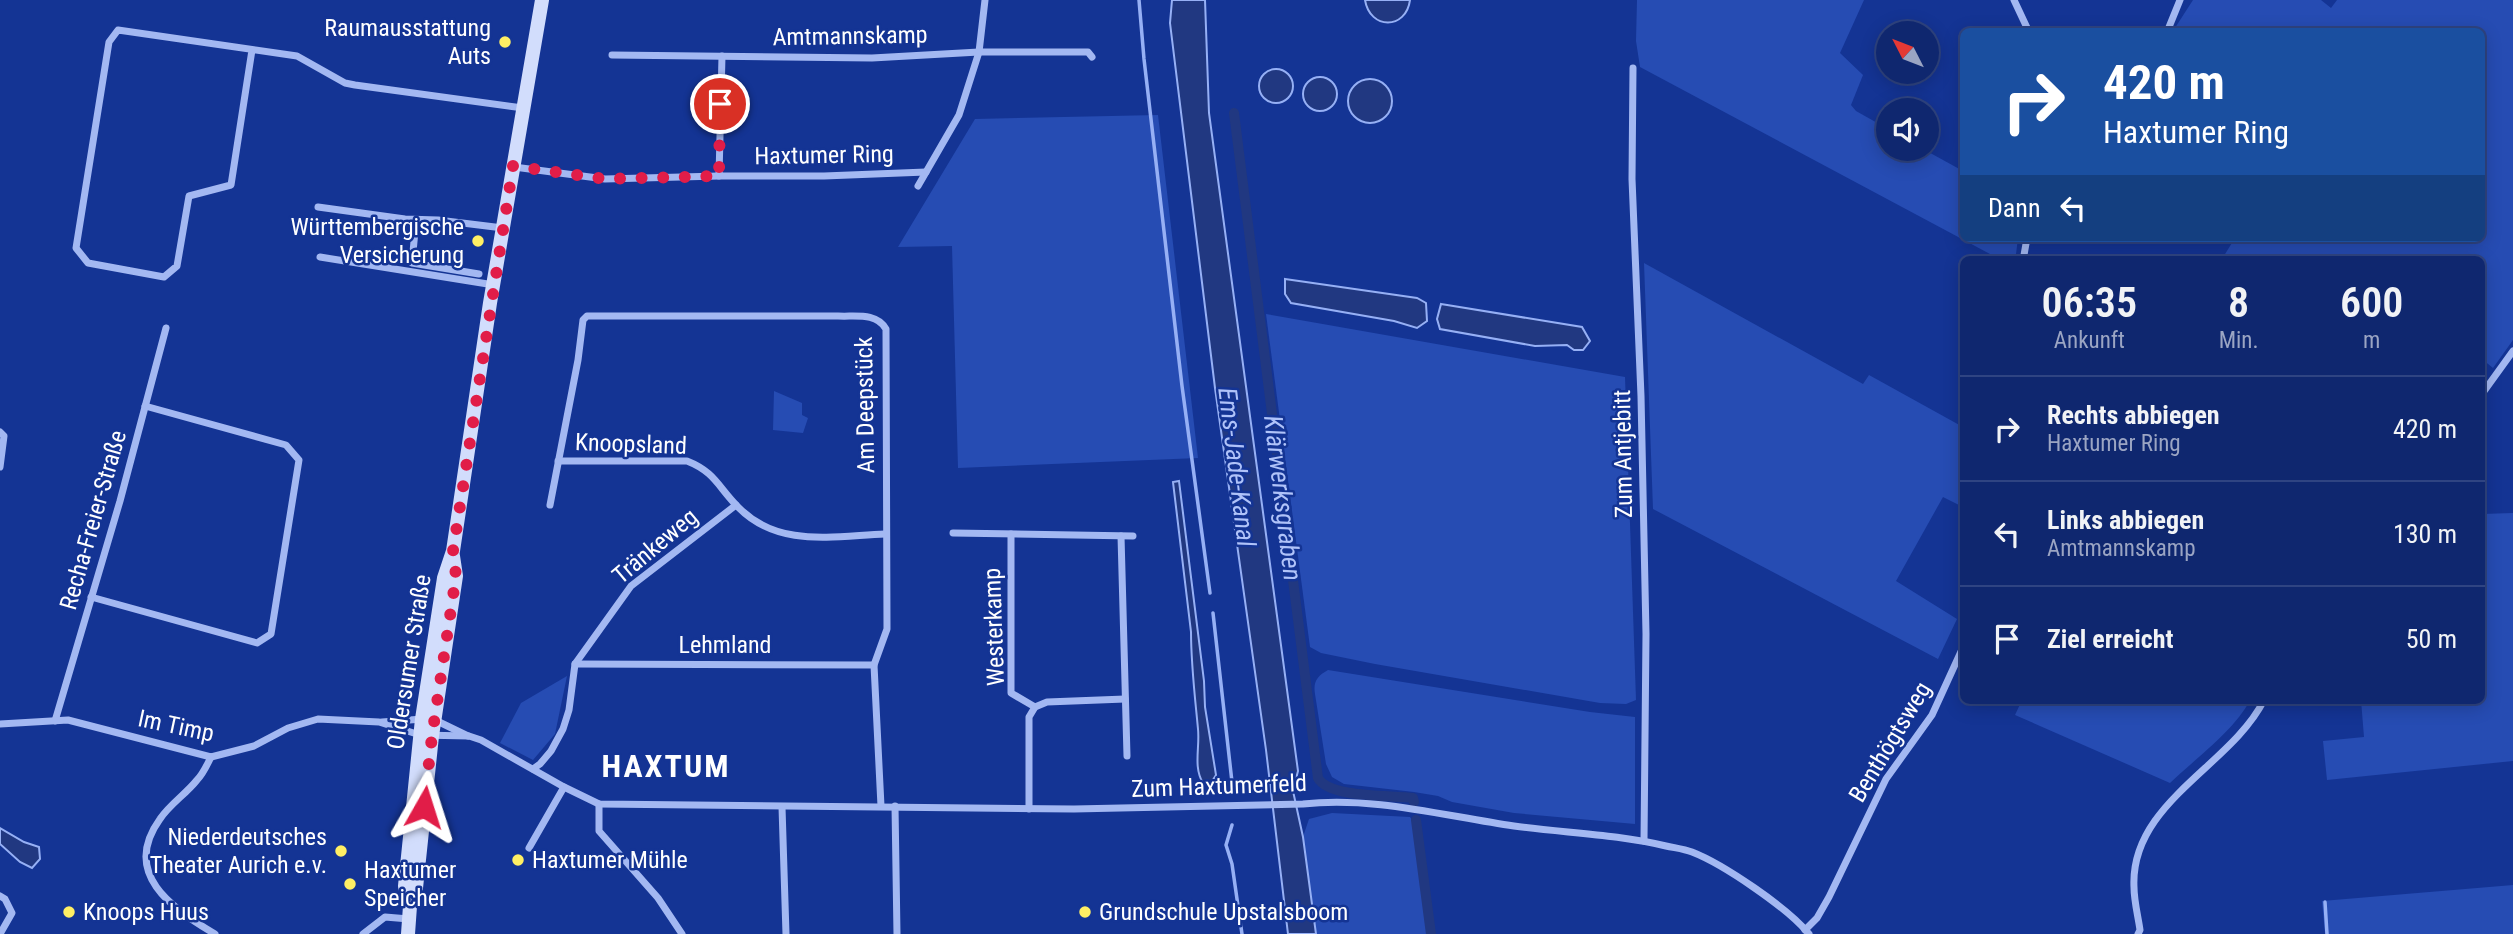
<!DOCTYPE html>
<html lang="de">
<meta charset="utf-8">
<style>
body{margin:0;font-family:"Roboto Condensed",sans-serif;background:#1d3377;color:#f1f3f6;height:100vh;display:flex;flex-direction:column;font-size:26px;white-space:nowrap}
*{box-sizing:border-box;margin:0}
p{font-size:23px;color:#9ba5c3}
.icon{flex:none;width:38px;height:38px;fill:none;stroke:currentColor;stroke-width:2;stroke-linecap:round;stroke-linejoin:round}
.map{position:relative;flex:1;overflow:hidden}
.panel{position:absolute;left:1960px;top:256px;width:525px;height:448px;display:flex;flex-direction:column;background:#0f276f;border-radius:10px;box-shadow:0 4px 18px #0003,0 0 0 2px #2f4482}
.panel>*{flex:none}
.top-card{position:absolute;left:1960px;top:28px;width:525px;height:214px;border-radius:10px;box-shadow:0 4px 18px #0003,0 0 0 2px #2f4482;background:#1a4fa0;color:#fff;overflow:hidden}
.needle{width:46px;rotate:312deg}
.fabs{position:absolute;left:1876px;top:21px;display:grid;gap:14px}
.fabs a{display:grid;place-items:center;width:63px;height:63px;border-radius:50%;background:#0f276f;box-shadow:0 4px 18px #0003,0 0 0 2px #2f4482;font-size:35px}
.pin{position:absolute;display:grid;place-items:center;width:60px;height:60px;color:#fff;margin:-30px;border:4px solid #fff;border-radius:50%;box-shadow:0 2px 7px #0007}
.me{position:absolute;width:77px;margin:-38px;rotate:6deg;stroke-linejoin:round;filter:drop-shadow(0 0 5px #0008)}
.turn{display:flex;align-items:center;gap:24px;height:147px;padding:0 28px;font-size:32px}
.turn .icon{width:91px;height:91px;stroke-width:2.5}
.turn b{display:block;font-size:49px;line-height:60px}
.then{display:flex;align-items:center;height:66px;padding:0 28px;background:#0003;gap:14px;font-size:26px}
.eta{display:flex;justify-content:space-evenly;align-items:center;height:119px;text-align:center}
.eta b{font-size:42px;font-weight:600;line-height:49px}
ul{padding:0;list-style:none}
li{display:flex;align-items:center;gap:21px;height:105px;padding:0 28px;border-top:2px solid #2f4482}
li div{flex:1}
li b{display:block;font-size:26px}
li em{font-style:normal}
.map>svg:first-child{display:block}
</style>
<div class="map">
<svg width="2513" height="934" viewBox="0 0 2513 934">
<rect width="100%" height="100%" fill="#143494"/>
<g fill="#264cb3">
<polygon points="1637,0 1864,0 1840,53 1863,75 1851,105 1856,111 1888,129 1888,149 1923,149 1963,171 1964,238 2018,238 2016,254 2006,259 1990,254 1640,67 1636,41"/>
<polygon points="2193,0 2321,0 2331,8 2337,0 2513,0 2513,340 2493,368 2482,359 2482,259 2222,259 2235,238 2482,238 2482,32 2173,31"/>
<polygon points="1158,115 1198,458 958,468 952,246 898,247 975,119"/>
<polygon points="1644,263 1863,384 1869,375 1963,427 1963,507 1943,497 1896,581 1957,619 1938,659 1653,509"/>
<polygon points="1266,314 1625,377 1636,700 1626,704 1600,703 1375,664 1321,653 1310,647"/>
<polygon points="774,391 802,403 802,415 808,418 803,433 773,430"/>
<polygon points="2513,513 2513,761 2327,780 2323,741 2364,737 2361,700 2482,700 2482,514"/>
<path d="M1328,670L1590,712L1635,717V824L1514,813L1452,802L1438,796L1414,792L1344,784L1332,777L1326,764L1315,694C1313,682 1317,676 1328,670Z"/>
<polygon points="567,676 555,734 533,760 500,743 521,703"/>
<path d="M2022,700H2250C2235,730 2195,759 2170,783L2015,715Z"/>
<polygon points="1332,813 1410,817 1414,823 1427,934 1316,934 1303,837 1309,819"/>
<polygon points="2513,885 2513,934 2325,934 2322,901"/>
</g>
<g fill="#213881" stroke="#96b0f5" stroke-width="2">
<polygon points="1172,0 1205,0 1209,113 1298,771 1293,791 1303,837 1316,934 1288,934 1266,750 1215,388 1170,23"/>
<path d="M1365,0H1410C1406,30 1370,30 1365,0Z"/>
<circle cx="1276" cy="86" r="17"/>
<circle cx="1320" cy="94" r="17"/>
<circle cx="1370" cy="101" r="22"/>
<polygon points="1285,279 1417,298 1426,303 1427,321 1417,328 1394,321 1291,303 1285,294"/>
<polygon points="1441,304 1582,327 1590,341 1583,350 1574,350 1567,345 1535,346 1440,329 1437,319"/>
<path d="M1179,481L1204,681L1205,707L1216,775L1211,783H1203C1193,767 1200,747 1198,729C1195,697 1191,665 1191,632L1173,482Z"/>
<polygon points="0,828 24,842 39,847 40,859 32,868 20,862 0,844"/>
</g>
<g fill="none" stroke-linecap="round" stroke-linejoin="round">
<g stroke="#96b0f5" stroke-width="3.5">
<polyline points="1139,0 1144,59 1182,386 1210,593"/>
<polyline points="1213,613 1233,791"/>
<polyline points="1232,825 1226,845 1232,864 1242,934"/>
<polyline points="2325,902 2327,934"/>
</g>
<g stroke="#213881" stroke-width="10">
<path d="M1234,113L1318,778C1329,798 1390,795 1413,798L1414,802"/>
<polyline points="1416,820 1431,934"/>
</g>
<g stroke="#a3b8f2" stroke-width="7">
<polyline points="2014,0 2029,32"/>
<polyline points="2167,32 2180,0"/>
<polyline points="252,50 231,185 189,196 177,266 164,277 88,263 76,248 109,42 118,30 297,56 345,83 355,85 523,108"/>
<polyline points="612,55 872,58 979,52 1088,52 1092,57"/>
<polyline points="1633,68 1632,179 1641,396 1646,634 1644,841"/>
<polyline points="514,167 605,179 719,176 824,176 926,172"/>
<polyline points="719,176 722,56"/>
<polyline points="918,186 959,115 979,52 985,0"/>
<polyline points="318,207 405,219 438,220 503,228"/>
<polyline points="416,220 412,263 479,274"/>
<polyline points="2027,238 2024,255 2027,259"/>
<polyline points="320,257 494,285"/>
<polyline points="2482,394 2513,351"/>
<polyline points="0,432 4,436 0,467"/>
<path d="M558,461H687C715,472 718,487 738,507C778,548 832,536 885,534"/>
<path d="M550,505L578,360L583,320L587,316H838C855,317 876,312 886,329L887,629L874,665L881,806"/>
<polyline points="953,533 1133,536"/>
<polyline points="1011,534 1011,693 1035,707"/>
<polyline points="1121,536 1127,756"/>
<polyline points="91,597 257,643 271,634 299,460 286,445 145,406"/>
<polyline points="575,664 874,665"/>
<polyline points="435,720 468,736"/>
<polyline points="55,721 120,501 166,328"/>
<polyline points="382,722 423,719"/>
<path d="M0,724L68,720L211,757L254,746L288,728L318,719L379,722L420,735L469,736L481,740L564,787L599,804L1074,809L1303,804C1373,796 1444,816 1514,826C1564,833 1616,834 1666,846C1675,848 1684,849 1692,852C1723,864 1788,908 1809,934"/>
<path d="M211,757C207,765 203,774 197,780C186,794 170,804 160,819C121,873 171,908 215,934"/>
<polyline points="533,769 540,764 551,751 563,729 569,710 575,664 631,586 736,505"/>
<polyline points="599,804 599,831 658,898 682,934"/>
<polyline points="895,806 897,934"/>
<polyline points="782,807 786,934"/>
<polyline points="1029,809 1029,717 1035,707 1047,702 1125,699"/>
<polyline points="529,848 564,787"/>
<polyline points="0,896 5,899 12,913 0,934"/>
<polyline points="1805,930 1817,918 1829,897 1886,779 1932,715 1964,645"/>
<polyline points="363,934 385,917 409,919"/>
<path d="M2138,934L2140,930C2138,916 2134,901 2134,887C2130,803 2231,766 2264,700"/>
</g>
<g stroke="#d2ddfc" stroke-width="14">
<polyline points="410,906 405,886 422,719 444,578 453,551 490,303 542,0"/>
<polyline points="408,934 410,906 416,888 432,736 456,576 453,556"/>
</g>
</g>
<g fill="none" stroke-linecap="round" stroke-linejoin="round">
<polyline stroke="#e11d48" stroke-width="12" stroke-dasharray="0 21.6" points="424,807 432,736 456,576 453,551 513,166 605,179 719,176 720,104"/>
</g>
<g fill="#ffef64" stroke="#143494" stroke-width="2.5">
<circle cx="505" cy="42" r="7"/>
<circle cx="478" cy="241" r="7"/>
<circle cx="341" cy="851" r="7"/>
<circle cx="518" cy="860" r="7"/>
<circle cx="350" cy="884" r="7"/>
<circle cx="69" cy="912" r="7"/>
<circle cx="1085" cy="912" r="7"/>
</g>
<g text-anchor="middle" dominant-baseline="central" stroke-width="5" stroke-linejoin="round" paint-order="stroke">
<g font-size="24" fill="#fff" stroke="#143494" text-anchor="start">
<text x="491" y="28" text-anchor="end">Raumausstattung<tspan x="491" dy="28">Auts</tspan></text>
<text x="464" y="227" text-anchor="end">Württembergische<tspan x="464" dy="28">Versicherung</tspan></text>
<text x="327" y="837" text-anchor="end">Niederdeutsches<tspan x="327" dy="28">Theater Aurich e.v.</tspan></text>
<text x="532" y="860">Haxtumer Mühle</text>
<text x="364" y="870">Haxtumer<tspan x="364" dy="28">Speicher</tspan></text>
<text x="83" y="912">Knoops Huus</text>
<text x="1099" y="912">Grundschule Upstalsboom</text>
</g>
<g font-size="24" fill="#fff" stroke="#143494">
<text transform="translate(850 36) rotate(-1)">Amtmannskamp</text>
<text transform="translate(824 155) rotate(-1)">Haxtumer Ring</text>
<text transform="translate(865 405) rotate(-91)">Am Deepstück</text>
<text transform="translate(631 444) rotate(2)">Knoopsland</text>
<text transform="translate(1623 454) rotate(-91)">Zum Antjebitt</text>
<text transform="translate(93 520) rotate(-74)">Recha-Freier-Straße</text>
<text transform="translate(655 546) rotate(-40)">Tränkeweg</text>
<text transform="translate(994 627) rotate(-92)">Westerkamp</text>
<text x="725" y="645">Lehmland</text>
<text transform="translate(409 662) rotate(-81)">Oldersumer Straße</text>
<text transform="translate(176 726) rotate(12)">Im Timp</text>
<text transform="translate(1890 742) rotate(-59)">Benthögtsweg</text>
<text transform="translate(1219 786) rotate(-2)">Zum Haxtumerfeld</text>
</g>
<g font-size="26" font-style="italic" fill="#b0c3f9" stroke="#143494">
<text transform="translate(1237 467) rotate(83)">Ems-Jade-Kanal</text>
<text transform="translate(1283 498) rotate(83)">Klärwerksgraben</text>
</g>
<g font-size="32" font-weight="bold" letter-spacing="2" fill="#fff" stroke="#143494">
<text x="666" y="766">HAXTUM</text>
</g>
</g>
</svg>
<div class="fabs">
<a><svg class="needle" viewBox="-14 -14 28 28"><path d="M0-13l5 13h-10z" fill="#e53935"/><path d="M0 13l5-13h-10z" fill="#9ba5c3"/></svg></a>
<a><svg class="icon" aria-label="sound" viewBox="0 0 24 24"><path d="M4 9h4l5-4v14l-5-4H4zM17 9q2 3 0 6"/></svg></a>
</div>
<div class="pin" style="left:720px;top:104px;background:#d93025"><svg class="icon" aria-label="arrive" viewBox="0 0 24 24"><path d="M6 21V4h12l-3 4 3 4H6"/></svg></div>
<svg class="me" style="left:424px;top:807px" viewBox="-20 -20 40 40"><path d="M0-17L14 15 0 8-14 15z" fill="#e11d48" stroke="#fff" stroke-width="4"/></svg>
<div class="top-card">
<div class="turn"><svg class="icon" aria-label="right" viewBox="0 0 24 24"><path d="M7 20v-9h11M14 6l5 5-5 5"/></svg><div><b>420 m</b>Haxtumer Ring</div></div>
<div class="then">Dann<svg class="icon" aria-label="left" viewBox="0 0 24 24"><path d="M17 20v-9H6M10 6l-5 5 5 5"/></svg></div>
</div>
<section class="panel">
<div class="eta">
<div><b>06:35</b><p>Ankunft</p></div>
<div><b>8</b><p>Min.</p></div>
<div><b>600</b><p>m</p></div>
</div>
<ul>
<li><svg class="icon" aria-label="right" viewBox="0 0 24 24"><path d="M7 20v-9h11M14 6l5 5-5 5"/></svg><div><b>Rechts abbiegen</b><p>Haxtumer Ring</p></div><em>420 m</em></li>
<li><svg class="icon" aria-label="left" viewBox="0 0 24 24"><path d="M17 20v-9H6M10 6l-5 5 5 5"/></svg><div><b>Links abbiegen</b><p>Amtmannskamp</p></div><em>130 m</em></li>
<li><svg class="icon" aria-label="arrive" viewBox="0 0 24 24"><path d="M6 21V4h12l-3 4 3 4H6"/></svg><div><b>Ziel erreicht</b></div><em>50 m</em></li>
</ul>
</section>
</div>
